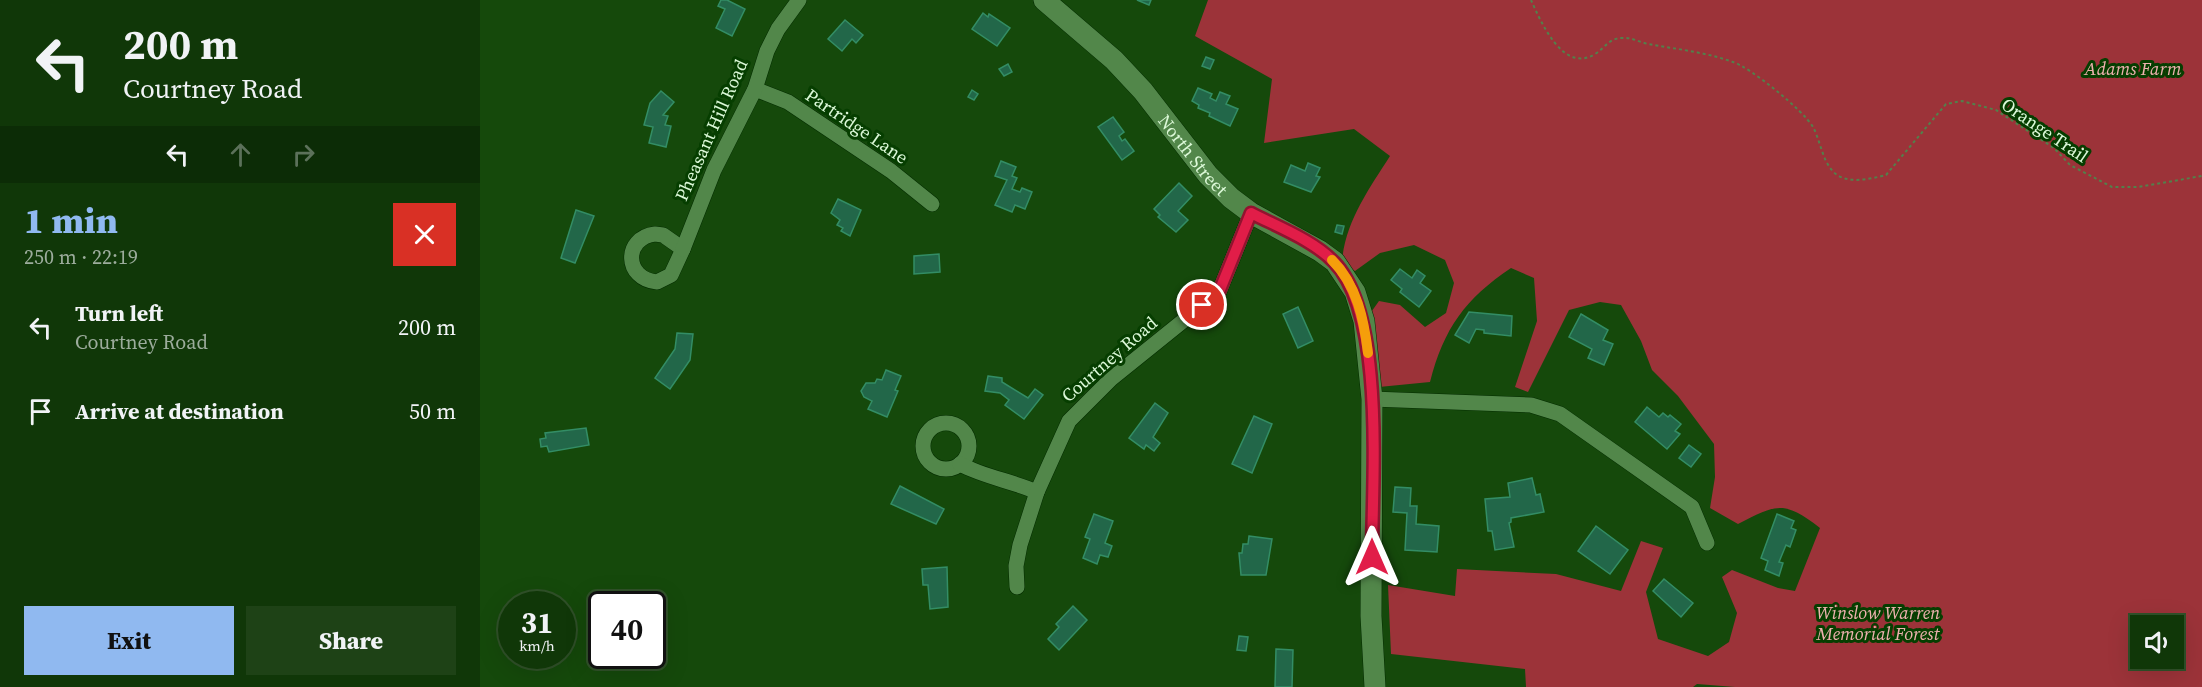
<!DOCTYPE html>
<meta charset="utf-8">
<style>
body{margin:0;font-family:"Source Serif 4",serif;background:#1e4216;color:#f1f3f6;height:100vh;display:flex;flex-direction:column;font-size:22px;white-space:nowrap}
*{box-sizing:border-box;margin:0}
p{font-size:20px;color:#9cac9c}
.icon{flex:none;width:33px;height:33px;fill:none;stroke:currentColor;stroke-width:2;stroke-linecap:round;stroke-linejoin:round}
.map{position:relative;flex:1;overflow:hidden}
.sheet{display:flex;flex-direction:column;background:#103708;width:480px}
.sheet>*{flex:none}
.hud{background:#103708;color:#f1f3f6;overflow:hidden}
.buttons{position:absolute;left:1650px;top:615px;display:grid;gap:12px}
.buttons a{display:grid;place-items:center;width:54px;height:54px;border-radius:0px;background:#103708;box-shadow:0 6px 24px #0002,0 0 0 2px #305129;font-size:30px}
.speed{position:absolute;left:18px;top:591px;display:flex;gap:12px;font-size:30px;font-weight:700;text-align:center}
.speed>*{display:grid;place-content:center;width:78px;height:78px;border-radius:50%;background:#103708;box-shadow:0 6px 24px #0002,0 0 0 2px #305129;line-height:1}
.speed small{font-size:15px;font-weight:400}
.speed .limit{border:3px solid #111;border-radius:9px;background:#fff;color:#111}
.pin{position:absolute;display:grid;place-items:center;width:51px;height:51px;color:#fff;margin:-26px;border:3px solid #fff;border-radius:50%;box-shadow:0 2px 6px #0007}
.me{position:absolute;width:66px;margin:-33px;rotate:0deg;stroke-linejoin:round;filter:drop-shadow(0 0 4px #0008)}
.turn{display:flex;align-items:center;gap:21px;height:126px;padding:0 24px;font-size:27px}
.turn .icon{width:78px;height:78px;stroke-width:2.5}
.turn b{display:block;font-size:42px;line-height:51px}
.lanes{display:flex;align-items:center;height:57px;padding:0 24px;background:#0003;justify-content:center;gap:30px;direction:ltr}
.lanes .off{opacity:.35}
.round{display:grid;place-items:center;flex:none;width:63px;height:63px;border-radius:0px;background:#1e4216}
.summary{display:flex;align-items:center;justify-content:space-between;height:102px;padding:0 24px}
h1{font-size:36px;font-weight:800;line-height:45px;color:#90b9f0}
.cta{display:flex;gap:12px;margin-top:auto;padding:12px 24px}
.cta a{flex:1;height:69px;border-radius:0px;background:#90b9f0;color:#111;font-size:24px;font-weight:800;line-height:69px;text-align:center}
.cta a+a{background:#1e4216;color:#f1f3f6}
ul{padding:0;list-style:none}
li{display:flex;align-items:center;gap:18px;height:84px;padding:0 24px}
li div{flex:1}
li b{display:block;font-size:22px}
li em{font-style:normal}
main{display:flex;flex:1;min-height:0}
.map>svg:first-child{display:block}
</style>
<main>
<section class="sheet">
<div class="hud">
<div class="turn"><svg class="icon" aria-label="left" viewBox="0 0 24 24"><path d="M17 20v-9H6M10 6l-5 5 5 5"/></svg><div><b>200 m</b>Courtney Road</div></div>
<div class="lanes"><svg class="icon" aria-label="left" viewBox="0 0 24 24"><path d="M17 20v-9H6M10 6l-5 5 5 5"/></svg><svg class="icon off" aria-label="ahead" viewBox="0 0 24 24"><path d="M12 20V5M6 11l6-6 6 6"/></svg><svg class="icon off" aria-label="right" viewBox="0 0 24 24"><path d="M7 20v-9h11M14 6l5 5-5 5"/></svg></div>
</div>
<div class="summary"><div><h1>1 min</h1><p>250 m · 22:19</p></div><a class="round" style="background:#d93025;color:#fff"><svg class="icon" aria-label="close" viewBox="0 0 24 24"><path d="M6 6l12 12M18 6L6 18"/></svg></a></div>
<ul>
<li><svg class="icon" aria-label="left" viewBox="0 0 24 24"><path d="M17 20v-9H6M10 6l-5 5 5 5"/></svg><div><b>Turn left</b><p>Courtney Road</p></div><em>200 m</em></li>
<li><svg class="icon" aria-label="arrive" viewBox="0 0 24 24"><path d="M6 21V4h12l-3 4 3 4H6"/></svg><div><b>Arrive at destination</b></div><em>50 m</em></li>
</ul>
<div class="cta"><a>Exit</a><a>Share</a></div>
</section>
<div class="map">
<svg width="1722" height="687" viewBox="0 0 1722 687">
<rect width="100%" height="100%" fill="#15490b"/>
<path fill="#9c3339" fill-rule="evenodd" d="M728,0H1722V687H1255L1217,684L1213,687H1046L1045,669L911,654L908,585L975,596L977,569L1076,574L1141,591L1161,541L1183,548L1166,592L1178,639L1228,656L1249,642L1257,613L1242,577L1252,570L1298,588L1315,591L1340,528C1304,500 1297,504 1258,524L1230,508L1235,477L1234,444L1198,396L1172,370L1161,341L1141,305L1120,302L1089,310L1048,392L1035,387L1057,321L1054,278L1031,268C985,299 964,328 950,382L899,387L889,315L899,301L920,305L945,327L966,313L974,283L965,260L934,245L900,253L875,271L862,262C865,222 889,189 910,156L874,129L784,143L792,79L715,36ZM1660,626H1694V658H1660Z"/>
<g fill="#226749" stroke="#338d65" stroke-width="1.5">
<polygon points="241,0 247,0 265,9 252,36 236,28 245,9 238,6"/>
<polygon points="657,0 671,0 669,5"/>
<polygon points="503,13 508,17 509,14 530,28 517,46 492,29"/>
<polygon points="365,20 383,35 376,43 372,39 362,51 348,39"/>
<polygon points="726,57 734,60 730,69 722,66"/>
<polygon points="528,64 532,72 524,76 519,69"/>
<polygon points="718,88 732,94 730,98 736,101 740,92 750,96 746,104 758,109 750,126 729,116 730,113 718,108 719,105 712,101"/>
<polygon points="492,90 498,94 494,100 488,97"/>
<polygon points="181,91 194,102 183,115 188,116 185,125 191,126 186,147 169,143 173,127 164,125 170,103"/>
<polygon points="633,117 644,132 639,136 642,141 645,139 654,151 642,160 618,127"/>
<polygon points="521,161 536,167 532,176 537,178 532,189 540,192 542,188 552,192 545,209 535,205 532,212 515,205 527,180 515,176"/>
<polygon points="828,163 840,168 836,176 840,177 831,192 804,182 811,165 825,171"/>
<polygon points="699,183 712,196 698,211 708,220 696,232 678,217 680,215 674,209"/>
<polygon points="358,199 381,210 370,236 361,231 363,228 357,225 360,220 351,213"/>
<polygon points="96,210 114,216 95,263 81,258"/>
<polygon points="857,225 864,226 862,234 855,232"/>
<polygon points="459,254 460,272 434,274 434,256"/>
<polygon points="920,269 932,278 937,270 945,276 940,283 951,291 939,307 920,292 922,289 911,280"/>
<polygon points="818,307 833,341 818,348 803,314"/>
<polygon points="989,312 1032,316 1031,336 1004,333 1004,330 996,329 989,343 975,335"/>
<polygon points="1101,314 1128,330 1123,340 1133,344 1124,365 1108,358 1112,349 1089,337"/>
<polygon points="197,333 213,334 210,360 190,389 175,378 195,349"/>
<polygon points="406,370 421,376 415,390 418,391 407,417 388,409 392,401 384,397 381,391 386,383 395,383 397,379 402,380"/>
<polygon points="508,376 522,378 522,382 548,398 555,389 563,395 544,419 525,405 529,400 520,393 505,391"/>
<polygon points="675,403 688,413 673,437 680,443 674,451 666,445 664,449 649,438"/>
<polygon points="1167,407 1179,417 1183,413 1188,417 1190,415 1201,424 1195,431 1200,434 1187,449 1155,422"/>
<polygon points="774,416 792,424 772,473 752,464"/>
<polygon points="106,428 109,445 69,452 67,446 61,447 60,439 66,438 65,433"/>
<polygon points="1209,445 1221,454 1211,467 1199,458"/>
<polygon points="1052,478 1056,495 1060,494 1064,512 1031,518 1031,522 1029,523 1034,547 1015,550 1012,531 1008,531 1005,499 1030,497 1028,483"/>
<polygon points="420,486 464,509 456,524 411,504"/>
<polygon points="915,487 931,488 930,506 937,506 936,524 959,526 957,552 925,550 927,513 913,512"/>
<polygon points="614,514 633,521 625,543 632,546 628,557 620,555 617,564 603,558 610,539 605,537"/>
<polygon points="1297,514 1314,521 1311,528 1316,530 1310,547 1306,545 1299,562 1303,563 1299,576 1285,570 1288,561 1281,558"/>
<polygon points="1116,526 1148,550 1130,574 1098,551"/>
<polygon points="769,536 792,539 786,575 761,575 759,553 762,553 763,544 768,544"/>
<polygon points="467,567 468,607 450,609 448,585 443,585 442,569"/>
<polygon points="1184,579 1213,603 1201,617 1173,591"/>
<polygon points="593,606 607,620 579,650 568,639 579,627 576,624"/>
<polygon points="759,636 768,637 766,651 757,650"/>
<polygon points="796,649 813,650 812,687 795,687"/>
</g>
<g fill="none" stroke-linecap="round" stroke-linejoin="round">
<g stroke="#042d00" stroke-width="16">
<g id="street">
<polyline points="275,89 308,102 411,171 452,204"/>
<path d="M175,234L183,235L203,249L191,275L177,282C144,279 143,238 175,234Z"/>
<polyline points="203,249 234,170 275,89 287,51 298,29 319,0"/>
<polyline points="892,399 1051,405 1080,414 1212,507 1227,543"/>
<circle cx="466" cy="446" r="23"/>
<path d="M480,464C504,477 532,481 557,492"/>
<polyline points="537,587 536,566 540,545 557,492 589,421 631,379 739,292 771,213"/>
</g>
</g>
<g stroke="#042d00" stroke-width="22">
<g id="secondary">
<path id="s1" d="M564,0L634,60L663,91L728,175L751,198L771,213L840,251L855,262L875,292L884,321L892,399L891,616L895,687"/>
</g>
</g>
<path stroke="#53804b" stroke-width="2" stroke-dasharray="3 3" stroke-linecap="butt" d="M1051,0C1061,22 1083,74 1115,54C1125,48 1129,38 1142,38C1151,37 1159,42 1168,44C1196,49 1225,52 1253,62C1271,68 1323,110 1333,127C1340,140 1342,158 1351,169C1363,186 1390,179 1406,175L1466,104L1482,101L1516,110L1574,148L1590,165L1632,187H1658L1722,176"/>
<use href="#street" stroke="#52874a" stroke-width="15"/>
<use href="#secondary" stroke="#52874a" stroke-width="21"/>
</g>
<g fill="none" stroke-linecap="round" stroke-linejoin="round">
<g stroke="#92132f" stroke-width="15">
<path id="route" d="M722,305L739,292L771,213C798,227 833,240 854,262C906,315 892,484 892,557"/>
</g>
<use href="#route" stroke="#e11d48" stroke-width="10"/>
<path stroke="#f59e0b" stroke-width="10" d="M852,260C877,285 884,320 888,353"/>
</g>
<g text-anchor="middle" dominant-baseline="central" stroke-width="6" stroke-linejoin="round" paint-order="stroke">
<g font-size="18" font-style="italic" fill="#efb1af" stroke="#063e00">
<text x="1653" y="68">Adams Farm</text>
<text x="1398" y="612">Winslow Warren<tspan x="1398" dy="21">Memorial Forest</tspan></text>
</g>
<g font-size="18" fill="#dbf8d7" stroke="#063e00">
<text transform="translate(377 126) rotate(34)">Partridge Lane</text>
<text transform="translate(231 130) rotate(-66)">Pheasant Hill Road</text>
<text transform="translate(1565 130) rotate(34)">Orange Trail</text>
<text stroke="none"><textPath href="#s1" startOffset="216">North Street</textPath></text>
<text transform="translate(629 359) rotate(-41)">Courtney Road</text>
</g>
</g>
</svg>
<div class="buttons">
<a><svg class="icon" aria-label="sound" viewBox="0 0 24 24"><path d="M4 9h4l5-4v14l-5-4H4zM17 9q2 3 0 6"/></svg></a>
</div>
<div class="speed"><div>31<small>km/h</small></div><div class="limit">40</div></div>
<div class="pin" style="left:722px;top:305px;background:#d93025"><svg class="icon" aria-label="arrive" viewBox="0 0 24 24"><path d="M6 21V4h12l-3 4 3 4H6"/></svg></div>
<svg class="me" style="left:892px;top:557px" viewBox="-20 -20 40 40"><path d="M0-17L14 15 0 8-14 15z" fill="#e11d48" stroke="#fff" stroke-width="4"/></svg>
</div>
</main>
